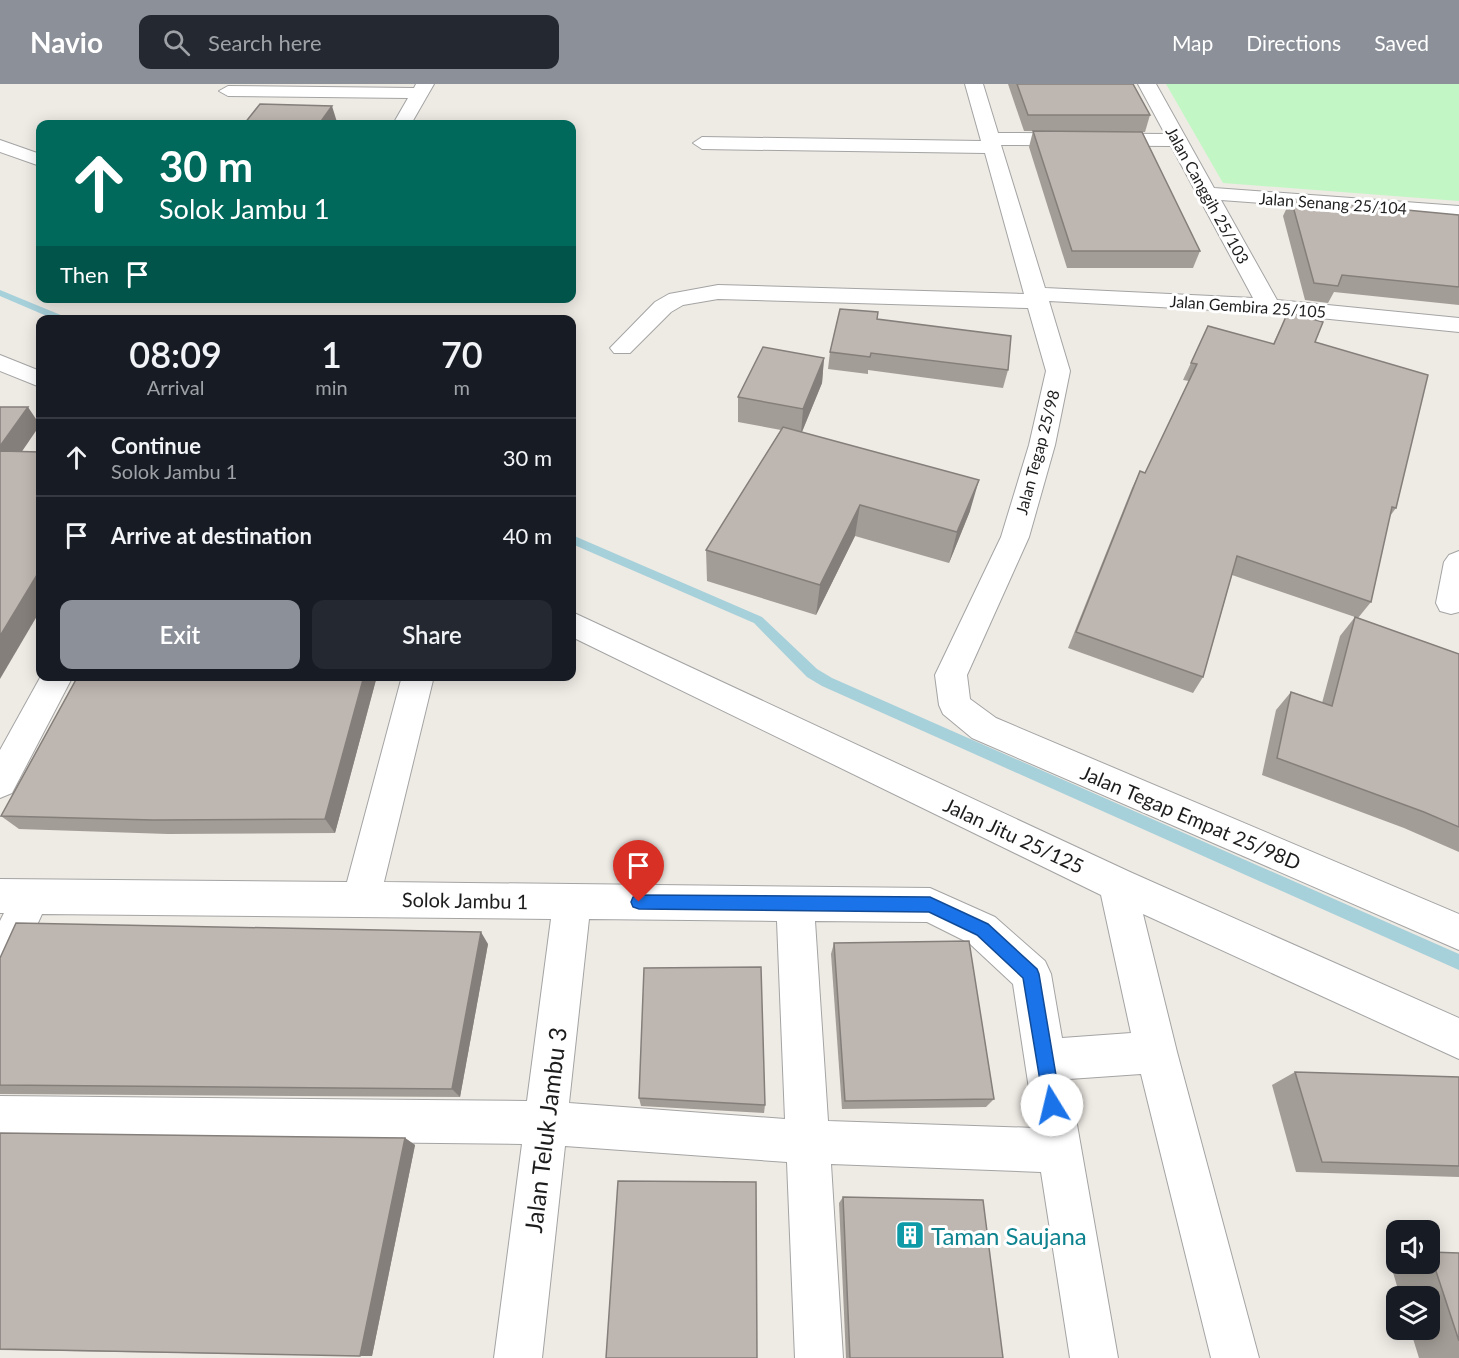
<!DOCTYPE html>
<style>
body{margin:0;font-family:Lato,sans-serif;background:#242831;color:#f1f3f6;height:100vh;display:flex;flex-direction:column;font-size:22px;white-space:nowrap}
*{box-sizing:border-box;margin:0}
p{font-size:20px;color:#9ea1a6}
.icon{flex:none;width:33px;height:33px;fill:none;stroke:currentColor;stroke-width:2;stroke-linecap:round;stroke-linejoin:round}
.map{position:relative;flex:1;overflow:hidden}
.sheet{position:absolute;left:36px;top:231px;width:540px;height:366px;display:flex;flex-direction:column;background:#171b24;border-radius:12px;box-shadow:0 3px 15px #0003}
.sheet>*{flex:none}
.banner{position:absolute;left:36px;top:36px;width:540px;height:183px;border-radius:12px;box-shadow:0 3px 15px #0003;background:#00695c;color:#fff;overflow:hidden}
.fabs{position:absolute;left:1386px;top:1136px;display:grid;gap:12px}
.fabs a{display:grid;place-items:center;width:54px;height:54px;border-radius:12px;background:#171b24;box-shadow:0 3px 15px #0003;font-size:30px}
.pin{position:absolute;display:grid;place-items:center;width:51px;height:51px;color:#fff;margin:-62px -26px;border-radius:50% 50% 50% 0;rotate:-45deg;box-shadow:0 0 6px #0007}
.pin .icon{rotate:45deg}
.me{position:absolute;width:66px;margin:-33px;rotate:351deg;stroke-linejoin:round;filter:drop-shadow(0 0 4px #0008)}
.turn{display:flex;align-items:center;gap:21px;height:126px;padding:0 24px;font-size:27px}
.turn .icon{width:78px;height:78px;stroke-width:2.5}
.turn b{display:block;font-size:42px;line-height:51px}
.then{display:flex;align-items:center;height:57px;padding:0 24px;background:#0003;gap:12px;font-size:22px}
.eta{display:flex;justify-content:space-evenly;align-items:center;height:102px;text-align:center}
.eta b{font-size:36px;font-weight:600;line-height:42px}
.cta{display:flex;gap:12px;margin-top:auto;padding:12px 24px}
.cta a{flex:1;height:69px;border-radius:12px;background:#8c9099;color:#fff;font-size:24px;font-weight:600;line-height:69px;text-align:center}
.cta a+a{background:#242831;color:#f1f3f6}
ul{padding:0;list-style:none}
li{display:flex;align-items:center;gap:18px;height:78px;padding:0 24px;border-top:2px solid #363941}
li div{flex:1}
li b{display:block;font-size:22px}
li em{font-style:normal}
header{display:flex;align-items:center;gap:36px;box-sizing:border-box;height:84px;padding:0 30px;background:#8c9099;color:#fff}
header strong{font-size:28px}
nav{display:flex;gap:33px;margin-inline-start:auto;font-size:21px}
.search{width:420px;height:54px;background:#242831;display:flex;align-items:center;gap:15px;box-sizing:border-box;padding:0 21px;border-radius:12px;color:#9ea1a6;font-size:22px}
.map>svg:first-child{display:block}
</style>
<header>
<strong>Navio</strong>
<div class="search"><svg class="icon" aria-label="search" viewBox="0 0 24 24"><circle cx="10" cy="10" r="6"/><path d="M15 15l6 6"/></svg>Search here</div>
<nav><a>Map</a><a>Directions</a><a>Saved</a></nav>
</header>
<div class="map">
<svg width="1459" height="1274" viewBox="0 0 1459 1274">
<rect width="100%" height="100%" fill="#eeeae4"/>
<polygon fill="#c2f7c5" points="1166,0 1459,0 1459,117 1223,99"/>
<g fill="none" stroke-linecap="round" stroke-linejoin="round">
<g fill="#a6d0da" fill-rule="evenodd">
<polygon points="0,206 68,234 69,236 56,236 0,212"/>
<polygon points="572,451 762,533 817,585 832,594 1459,870 1459,886 822,602 807,593 754,539 572,460"/>
</g>
<g stroke="#a4a4a4" stroke-width="2">
<g id="minor">
<polygon points="416,0 434,0 411,40 393,40 408,14 228,12 219,7 228,2 414,4"/>
<path d="M965,0H983L998,49L1165,50L1138,0H1156L1214,104L1459,122V134L1221,116L1277,216L1459,234V248L1269,229L1049,217L1070,287L1055,361L1029,453L967,591L970,615L996,634L1459,830V866L972,654L943,630L939,621L935,591L1001,453L1029,361L1046,287L1028,224L718,215L683,221L671,228L630,269H614L610,264L655,218L669,210L718,201L1024,210L985,69L702,65L693,59L702,53L981,57ZM1001,61L1171,62L1253,214L1045,204Z"/>
<polygon points="0,56 40,70 40,82 0,68"/>
<polygon points="0,271 40,287 40,303 0,287"/>
<polygon points="1459,467 1459,528 1451,530 1440,527 1436,519 1444,478 1449,471"/>
<path d="M572,528L1130,788L1459,934V975L1143,830L1177,968L1259,1274H1211L1141,990L1069,995L1118,1274H1070L1041,1088L831,1080L843,1274H795L787,1078L565,1062L542,1274H494L522,1060L0,1054V1012L527,1017L551,835L42,830L14,892L0,898V837L4,829H0V795L347,798L402,592H434L384,798L930,804L995,833L1045,877L1051,890L1062,954L1131,949L1101,811L572,553ZM589,835L777,837L785,1035L569,1019ZM815,837L927,838L969,859L1013,900L1035,1044L828,1037Z"/>
<polygon points="41,592 73,592 12,709 0,714 0,666"/>
</g>
</g>
<use href="#minor" fill="#fff" fill-rule="evenodd"/>
</g>
<g fill="#a39d97">
<polygon points="1008,0 1133,0 1150,31 1145,48 1024,47"/>
<polygon points="1033,47 1200,167 1193,184 1067,184 1029,63"/>
<polygon points="1291,115 1459,131 1459,221 1334,208 1328,219 1305,216 1283,132"/>
<polygon points="1288,228 1315,258 1396,424 1390,432 1371,518 1358,534 1459,570 1459,768 1404,744 1262,691 1276,626 1291,608 1322,619 1340,552 1355,533 1232,491 1203,593 1193,609 1068,564 1132,404 1140,387 1145,389 1189,297 1183,296 1208,242 1273,260"/>
<polygon points="877,235 1008,286 1003,304 868,286 868,290 828,285 830,268"/>
<polygon points="824,274 822,299 802,348 970,427 949,479 855,452 816,531 707,497 706,466 781,346 738,338 738,313"/>
<polygon points="78,592 377,592 335,749 168,750 19,745 1,732"/>
<polygon points="834,859 994,1015 986,1023 842,1025 831,870"/>
<polygon points="488,860 460,1013 0,1010 0,874"/>
<polygon points="1295,988 1459,993 1459,1093 1296,1088 1272,1001"/>
<polygon points="639,1014 765,1021 764,1029 641,1022"/>
<polygon points="0,1049 405,1054 415,1061 372,1272 0,1266"/>
<polygon points="843,1113 1003,1274 846,1274 839,1119"/>
<polygon points="1430,1168 1459,1169 1459,1274 1419,1274 1410,1245 1430,1245 1430,1212 1400,1212 1389,1175 1396,1174 1396,1179 1430,1179"/>
</g>
<g fill="#857f7b">
<polygon points="332,22 337,38 335,40 319,40"/>
<polygon points="824,274 822,299 801,350 803,325"/>
<polygon points="28,323 40,341 10,385 0,373 0,362"/>
<polygon points="979,396 970,427 949,479 957,448"/>
<polygon points="860,421 855,452 816,531 820,501"/>
<polygon points="40,486 40,527 0,595 0,552"/>
<polygon points="364,592 377,592 335,749 325,735"/>
<polygon points="481,848 488,860 460,1013 452,1005"/>
<polygon points="405,1054 415,1061 372,1272 360,1272"/>
</g>
<g fill="#beb6b0" stroke="#857f7b" stroke-width="1.5">
<polygon points="1017,0 1133,0 1150,31 1028,31"/>
<polygon points="260,20 332,22 319,40 244,40"/>
<polygon points="1033,47 1142,48 1200,167 1072,167"/>
<polygon points="1291,115 1459,131 1459,203 1342,191 1338,202 1314,199"/>
<polygon points="840,225 878,228 877,235 1011,252 1008,286 871,269 870,273 830,268"/>
<polygon points="1288,228 1323,238 1315,258 1428,291 1396,424 1392,423 1371,518 1237,472 1203,593 1076,548 1140,387 1145,389 1197,280 1191,279 1208,242 1274,260"/>
<polygon points="763,263 824,274 803,325 738,313"/>
<polygon points="0,323 28,323 0,362"/>
<polygon points="783,343 979,396 957,448 860,421 820,501 706,466"/>
<polygon points="0,367 40,368 40,486 0,552"/>
<polygon points="1355,533 1459,570 1459,743 1424,728 1277,674 1291,608 1332,622"/>
<polygon points="78,592 364,592 325,735 153,736 1,732"/>
<polygon points="16,839 481,848 452,1005 0,1001 0,874"/>
<polygon points="969,857 994,1015 845,1017 834,859"/>
<polygon points="761,883 765,1021 639,1014 644,884"/>
<polygon points="1295,988 1459,993 1459,1082 1322,1078"/>
<polygon points="0,1049 405,1054 360,1272 0,1265"/>
<polygon points="618,1097 756,1098 757,1274 606,1274"/>
<polygon points="843,1113 983,1116 1003,1274 850,1274"/>
<polygon points="1430,1168 1459,1169 1459,1257 1430,1169"/>
</g>
<polygon fill="#1a73e8" stroke="#114b97" stroke-width="1.5" points="639,811 930,813 988,840 1037,885 1039,890 1061,1021 1059,1027 1052,1030 1046,1027 1044,1021 1023,894 977,851 929,828 639,825 633,823 631,818 633,813"/>
<defs>
<g id="building-square" transform="scale(1.5)"><rect x="-9" y="-9" width="18" height="18" rx="4" fill="#0f9aa8" stroke="#fff"/><path d="M-4-6H4V6H1V3H-1V6H-4ZM-2.5-4.3h1.7v1.8h-1.7ZM.8-4.3h1.7v1.8H.8ZM-2.5-1h1.7V.8h-1.7ZM.8-1h1.7V.8H.8Z" fill="#fff"/></g>
</defs>
<g fill-rule="evenodd">
<use href="#building-square" x="910" y="1151"/>
</g>
<g text-anchor="middle" dominant-baseline="central" stroke-width="6" stroke-linejoin="round" paint-order="stroke">
<g font-size="16" fill="#1d1d1d" stroke="#fff">
<text transform="translate(1208 111) rotate(61)">Jalan Canggih 25/103</text>
<text transform="translate(1333 119) rotate(4)">Jalan Senang 25/104</text>
<text transform="translate(1248 222) rotate(4)">Jalan Gembira 25/105</text>
<text transform="translate(1037 368) rotate(-75)">Jalan Tegap 25/98</text>
</g>
<g font-size="20" fill="#1d1d1d" stroke="#fff">
<text transform="translate(1191 733) rotate(23)">Jalan Tegap Empat 25/98D</text>
<text transform="translate(1014 751) rotate(25)">Jalan Jitu 25/125</text>
<text transform="translate(465 816) rotate(1)">Solok Jambu 1</text>
</g>
<g font-size="24" fill="#1d1d1d" stroke="#fff">
<text transform="translate(545 1046) rotate(-83)">Jalan Teluk Jambu 3</text>
</g>
<g font-size="24" fill="#0d838f" stroke="#fff" text-anchor="start">
<text x="931" y="1151">Taman Saujana</text>
</g>
</g>
</svg>
<div class="fabs">
<a><svg class="icon" aria-label="sound" viewBox="0 0 24 24"><path d="M4 9h4l5-4v14l-5-4H4zM17 9q2 3 0 6"/></svg></a>
<a><svg class="icon" aria-label="layers" viewBox="0 0 24 24"><path d="M12 4l9 5-9 5-9-5zM3 14l9 5 9-5"/></svg></a>
</div>
<div class="pin" style="left:639px;top:818px;background:#d93025"><svg class="icon" aria-label="arrive" viewBox="0 0 24 24"><path d="M6 21V4h12l-3 4 3 4H6"/></svg></div>
<svg class="me" style="left:1052px;top:1021px" viewBox="-20 -20 40 40"><circle r="19" fill="#fff"/><path d="M0-13L10 11 0 6-10 11z" fill="#1a73e8"/></svg>
<div class="banner">
<div class="turn"><svg class="icon" aria-label="ahead" viewBox="0 0 24 24"><path d="M12 20V5M6 11l6-6 6 6"/></svg><div><b>30 m</b>Solok Jambu 1</div></div>
<div class="then">Then<svg class="icon" aria-label="arrive" viewBox="0 0 24 24"><path d="M6 21V4h12l-3 4 3 4H6"/></svg></div>
</div>
<section class="sheet">
<div class="eta">
<div><b>08:09</b><p>Arrival</p></div>
<div><b>1</b><p>min</p></div>
<div><b>70</b><p>m</p></div>
</div>
<ul>
<li><svg class="icon" aria-label="ahead" viewBox="0 0 24 24"><path d="M12 20V5M6 11l6-6 6 6"/></svg><div><b>Continue</b><p>Solok Jambu 1</p></div><em>30 m</em></li>
<li><svg class="icon" aria-label="arrive" viewBox="0 0 24 24"><path d="M6 21V4h12l-3 4 3 4H6"/></svg><div><b>Arrive at destination</b></div><em>40 m</em></li>
</ul>
<div class="cta"><a>Exit</a><a>Share</a></div>
</section>
</div>
